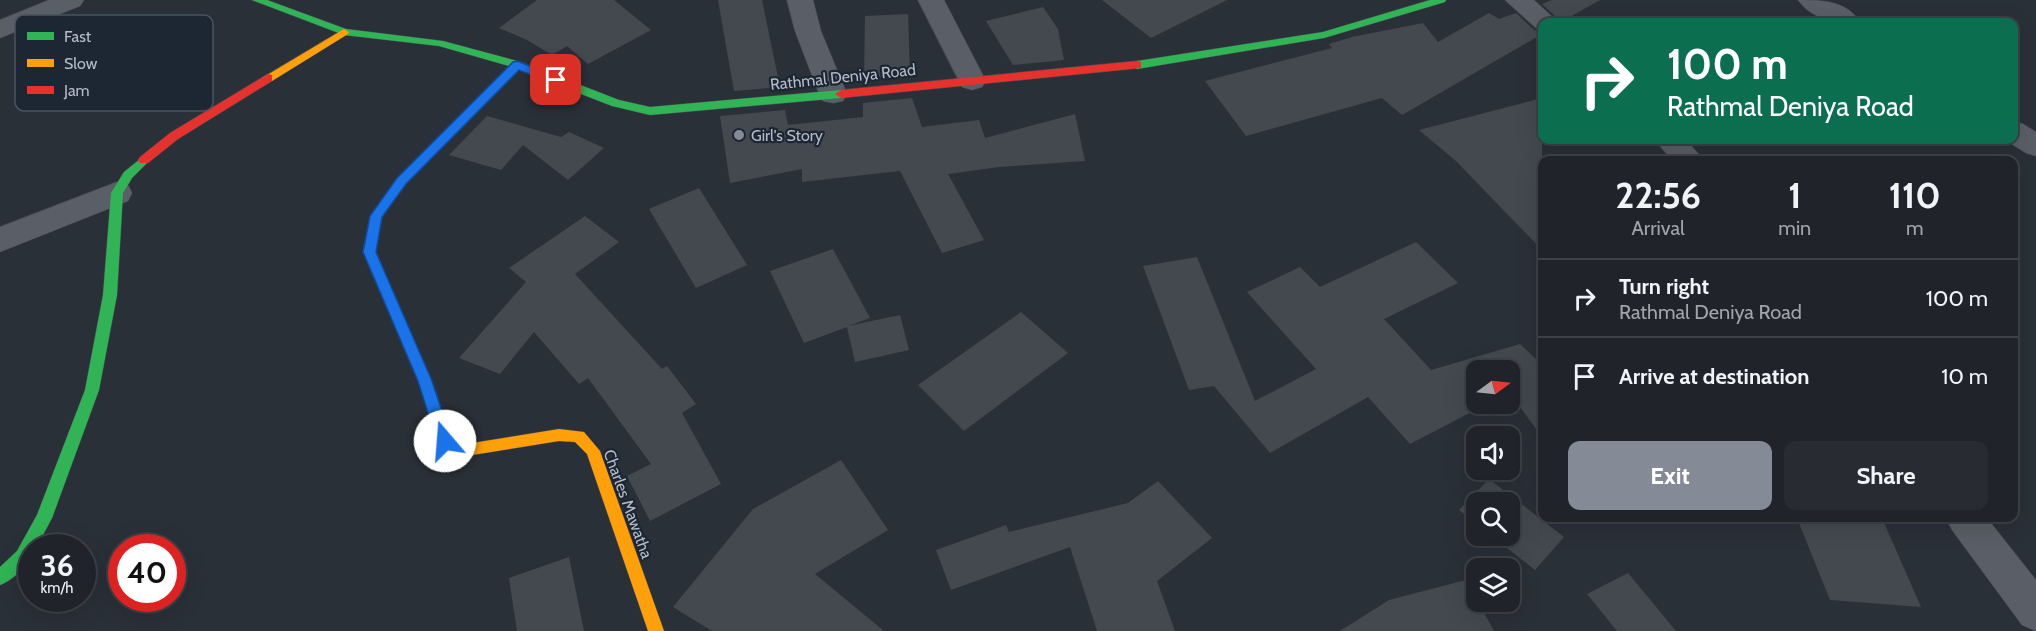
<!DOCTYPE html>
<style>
body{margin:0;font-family:Cabin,sans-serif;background:#282c32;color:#f1f3f6;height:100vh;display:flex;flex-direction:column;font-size:22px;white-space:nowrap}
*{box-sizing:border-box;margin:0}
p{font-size:20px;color:#a2a4a8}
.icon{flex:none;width:33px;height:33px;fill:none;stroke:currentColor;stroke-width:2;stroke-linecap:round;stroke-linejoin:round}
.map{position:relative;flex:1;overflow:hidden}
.panel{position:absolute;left:1538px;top:156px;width:480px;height:366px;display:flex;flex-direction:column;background:#20242a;border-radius:12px;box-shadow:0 6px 24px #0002,0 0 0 2px #3d4147}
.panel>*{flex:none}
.banner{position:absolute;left:1538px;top:18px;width:480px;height:126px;border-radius:12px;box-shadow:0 6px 24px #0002,0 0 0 2px #3d4147;background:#0b6e4f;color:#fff;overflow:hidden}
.needle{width:39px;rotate:75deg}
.fabs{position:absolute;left:1466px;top:360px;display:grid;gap:12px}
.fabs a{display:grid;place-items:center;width:54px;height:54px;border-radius:12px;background:#20242a;box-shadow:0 6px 24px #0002,0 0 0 2px #3d4147;font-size:30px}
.speed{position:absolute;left:18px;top:534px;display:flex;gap:12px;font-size:30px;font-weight:700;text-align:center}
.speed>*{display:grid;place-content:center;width:78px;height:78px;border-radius:50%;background:#20242a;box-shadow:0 6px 24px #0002,0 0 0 2px #3d4147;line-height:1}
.speed small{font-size:15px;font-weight:400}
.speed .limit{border:9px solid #d22;background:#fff;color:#111}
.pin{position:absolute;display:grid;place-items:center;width:51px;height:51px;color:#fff;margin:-26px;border-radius:12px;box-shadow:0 3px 9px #0006}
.me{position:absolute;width:66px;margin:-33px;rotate:342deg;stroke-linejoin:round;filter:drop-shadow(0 0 4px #0008)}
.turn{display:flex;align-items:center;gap:21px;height:126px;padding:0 30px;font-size:27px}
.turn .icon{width:78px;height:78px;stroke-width:2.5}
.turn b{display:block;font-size:42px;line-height:51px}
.eta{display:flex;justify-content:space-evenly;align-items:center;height:102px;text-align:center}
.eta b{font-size:36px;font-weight:700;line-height:42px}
.primary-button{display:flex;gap:12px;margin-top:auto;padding:12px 30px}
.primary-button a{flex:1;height:69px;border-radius:12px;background:#848b96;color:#fff;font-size:24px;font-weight:700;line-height:69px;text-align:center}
.primary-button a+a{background:#282c32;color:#f1f3f6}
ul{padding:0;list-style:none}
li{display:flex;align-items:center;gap:18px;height:78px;padding:0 30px;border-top:2px solid #3d4147}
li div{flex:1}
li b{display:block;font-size:22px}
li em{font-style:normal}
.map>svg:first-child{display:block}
</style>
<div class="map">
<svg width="2036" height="631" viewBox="0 0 2036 631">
<rect width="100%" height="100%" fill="#2a3038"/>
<g fill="#444950">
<polygon points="537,0 614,0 651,30 588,64 567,46 552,55 527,40 499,28"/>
<polygon points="718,0 762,0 780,87 734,91"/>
<polygon points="1102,0 1227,0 1151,38"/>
<polygon points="1552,0 1600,0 1561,22 1542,4"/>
<polygon points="1043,7 1058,29 1064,60 1013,65 986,21"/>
<polygon points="1489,13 1499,19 1516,13 1534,30 1542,31 1542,34 1402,115 1382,98 1246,136 1205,81 1332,48 1329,44 1352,37 1423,23 1438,42"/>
<polygon points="908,14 910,75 864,79 865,16"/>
<polygon points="912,98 922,127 979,120 985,138 1075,114 1085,161 999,167 948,174 984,240 942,253 900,171 802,182 802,169 730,183 720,116 785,110 788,125 863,117 863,103"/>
<polygon points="1542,98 1542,250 1456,161 1419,130"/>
<polygon points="487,116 561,137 569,132 604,148 568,180 523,145 501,170 449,155"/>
<polygon points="699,188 747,265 696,288 649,209"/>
<polygon points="585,216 619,242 575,274 662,369 667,366 696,404 682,413 721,484 650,521 627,476 651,464 588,378 579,384 534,332 500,374 459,358 526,282 509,268"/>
<polygon points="1416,242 1458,283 1384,319 1431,370 1520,344 1542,365 1542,437 1509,392 1509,370 1476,370 1476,404 1487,404 1410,444 1368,397 1270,453 1214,386 1189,390 1143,266 1197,257 1255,401 1316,369 1247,292 1300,267 1320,287"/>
<polygon points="833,249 870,318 848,326 900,315 909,350 855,362 847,327 804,343 770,271"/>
<polygon points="1021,312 1068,353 964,431 918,385"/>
<polygon points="841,460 888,530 815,574 884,631 712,631 673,607 753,509"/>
<polygon points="1489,479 1564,537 1535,570 1492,536 1509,536 1509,502 1476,502 1476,523 1459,510"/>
<polygon points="1158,481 1212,538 1157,581 1175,631 1097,631 1070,547 951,590 936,550 1006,525 1009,532 1128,503"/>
<polygon points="1797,518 1882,518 1921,607 1830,600"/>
<polygon points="569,557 584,631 517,631 509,578"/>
<polygon points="1628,573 1676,631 1617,631 1587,594"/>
<polygon points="1466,580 1494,631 1340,631 1389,600"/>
</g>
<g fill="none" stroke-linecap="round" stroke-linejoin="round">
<g stroke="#484c53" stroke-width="1">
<g id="street">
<polygon points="49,0 84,0 80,6 0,38 0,20"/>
<polygon points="787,0 813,0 821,31 847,94 843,101 833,103 823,101 819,94 795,31"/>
<polygon points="918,0 944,0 986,81 982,87 972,90 962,87"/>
<polygon points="1505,0 1534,0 1558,22 1542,22 1542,29 1536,28"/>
<path d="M1798,0C1821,0 1846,0 1860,22C1838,24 1812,20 1798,0Z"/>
<polygon points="2013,121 2023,124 2036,132 2036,156 2026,153 2005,140 2013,140"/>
<polygon points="1655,140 1686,140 1704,160 1672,160"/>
<polygon points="117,182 128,185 132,193 128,201 0,252 0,227"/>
<polygon points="1946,518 1987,518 2036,580 2036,631 2022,625 1952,530"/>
</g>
</g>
<g stroke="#484c53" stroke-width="1">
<g id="fast">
<polygon points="252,0 267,0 346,29 443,41 521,62 619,100 650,107 841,90 847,94 841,98 650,115 612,106 519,70 406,184 382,217 375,252 432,381 440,406 438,410 433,412 428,410 418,381 363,252 370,216 398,178 509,66 439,46 344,35"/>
<polygon points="1430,0 1446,0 1445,2 1324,38 1137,69 1131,65 1137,61 1323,32"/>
<path d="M144,156L150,160L132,178L123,193L117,295L99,390L52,518L36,548H32C32,562 14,580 0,585V567L17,551L37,515L85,390L103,295L111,193L124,172Z"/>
</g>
</g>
<g stroke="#484c53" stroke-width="1">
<g id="slow">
<polygon points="344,29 349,32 348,34 272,81 264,81 262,78"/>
<path d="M433,400L438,402L455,443L466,444L559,429L584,432L600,451L664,631H648L587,454L575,442L559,441L466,456C460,456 452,457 447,454C434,446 430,419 426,406L428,402Z"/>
</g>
</g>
<g stroke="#484c53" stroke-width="1">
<g id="jam">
<polygon points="1137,61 1141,62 1141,68 841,98 835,94 841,90"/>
<polygon points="268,74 272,75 272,81 178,139 148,163 140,163 138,160 140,157 170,133"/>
</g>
</g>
<use href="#street" fill="#5a5e66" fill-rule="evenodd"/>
<use href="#fast" fill="#30b455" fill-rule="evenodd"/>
<use href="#slow" fill="#ff9f0a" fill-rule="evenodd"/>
<use href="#jam" fill="#e5322d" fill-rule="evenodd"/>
</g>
<polygon fill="#1a73e8" stroke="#114b97" stroke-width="1.5" points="517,61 561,78 562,80 556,84 519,70 406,184 382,217 376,252 432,381 452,441 450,446 445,447 439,446 437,441 418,381 363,252 370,216 397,178 513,62"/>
<circle fill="#848b96" stroke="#1d2633" stroke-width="2" cx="739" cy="135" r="6"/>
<g text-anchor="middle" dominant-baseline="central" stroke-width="4.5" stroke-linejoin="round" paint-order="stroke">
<g font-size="16" fill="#b4bcc9" stroke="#1d2633">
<text transform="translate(843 77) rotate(-6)">Rathmal Deniya Road</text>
<text transform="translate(628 504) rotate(70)">Charles Mawatha</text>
</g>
<g font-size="16" fill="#b4bcc9" stroke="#1d2633" text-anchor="start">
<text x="751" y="135">Girl's Story</text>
</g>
</g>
<rect x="15" y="15" width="198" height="96" rx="9" fill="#1d2633" stroke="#4a5360" stroke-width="1.5"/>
<rect x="27" y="32" width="27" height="8" fill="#30b455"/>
<rect x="27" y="59" width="27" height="8" fill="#ff9f0a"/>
<rect x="27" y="86" width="27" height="8" fill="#e5322d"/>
<g font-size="16" fill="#b4bcc9">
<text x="64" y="42">Fast</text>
<text x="64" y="69">Slow</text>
<text x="64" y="96">Jam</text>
</g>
</svg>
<div class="fabs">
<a><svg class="needle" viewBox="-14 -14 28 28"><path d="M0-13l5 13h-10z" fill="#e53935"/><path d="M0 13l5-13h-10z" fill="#a2a4a8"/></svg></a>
<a><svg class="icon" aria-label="sound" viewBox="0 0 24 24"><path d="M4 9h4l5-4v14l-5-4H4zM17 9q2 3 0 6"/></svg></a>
<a><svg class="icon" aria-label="search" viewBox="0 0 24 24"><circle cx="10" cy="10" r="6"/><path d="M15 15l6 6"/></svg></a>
<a><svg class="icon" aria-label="layers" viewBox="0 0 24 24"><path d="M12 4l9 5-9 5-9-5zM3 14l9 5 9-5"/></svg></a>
</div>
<div class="speed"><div>36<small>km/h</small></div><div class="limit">40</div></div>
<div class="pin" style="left:556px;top:80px;background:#d93025"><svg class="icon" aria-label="arrive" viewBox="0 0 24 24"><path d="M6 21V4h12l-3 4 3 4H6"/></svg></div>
<svg class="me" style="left:445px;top:441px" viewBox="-20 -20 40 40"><circle r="19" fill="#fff"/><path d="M0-13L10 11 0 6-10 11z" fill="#1a73e8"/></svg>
<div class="banner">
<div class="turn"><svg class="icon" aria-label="right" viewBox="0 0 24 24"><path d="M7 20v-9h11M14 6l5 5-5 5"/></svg><div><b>100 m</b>Rathmal Deniya Road</div></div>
</div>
<section class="panel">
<div class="eta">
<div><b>22:56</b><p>Arrival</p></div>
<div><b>1</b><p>min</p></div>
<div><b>110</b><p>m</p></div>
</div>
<ul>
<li><svg class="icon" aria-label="right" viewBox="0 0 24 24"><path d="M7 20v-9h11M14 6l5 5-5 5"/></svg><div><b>Turn right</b><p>Rathmal Deniya Road</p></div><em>100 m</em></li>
<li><svg class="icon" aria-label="arrive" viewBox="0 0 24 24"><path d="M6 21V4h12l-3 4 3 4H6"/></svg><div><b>Arrive at destination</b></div><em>10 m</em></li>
</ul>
<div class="primary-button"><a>Exit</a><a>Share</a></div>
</section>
</div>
